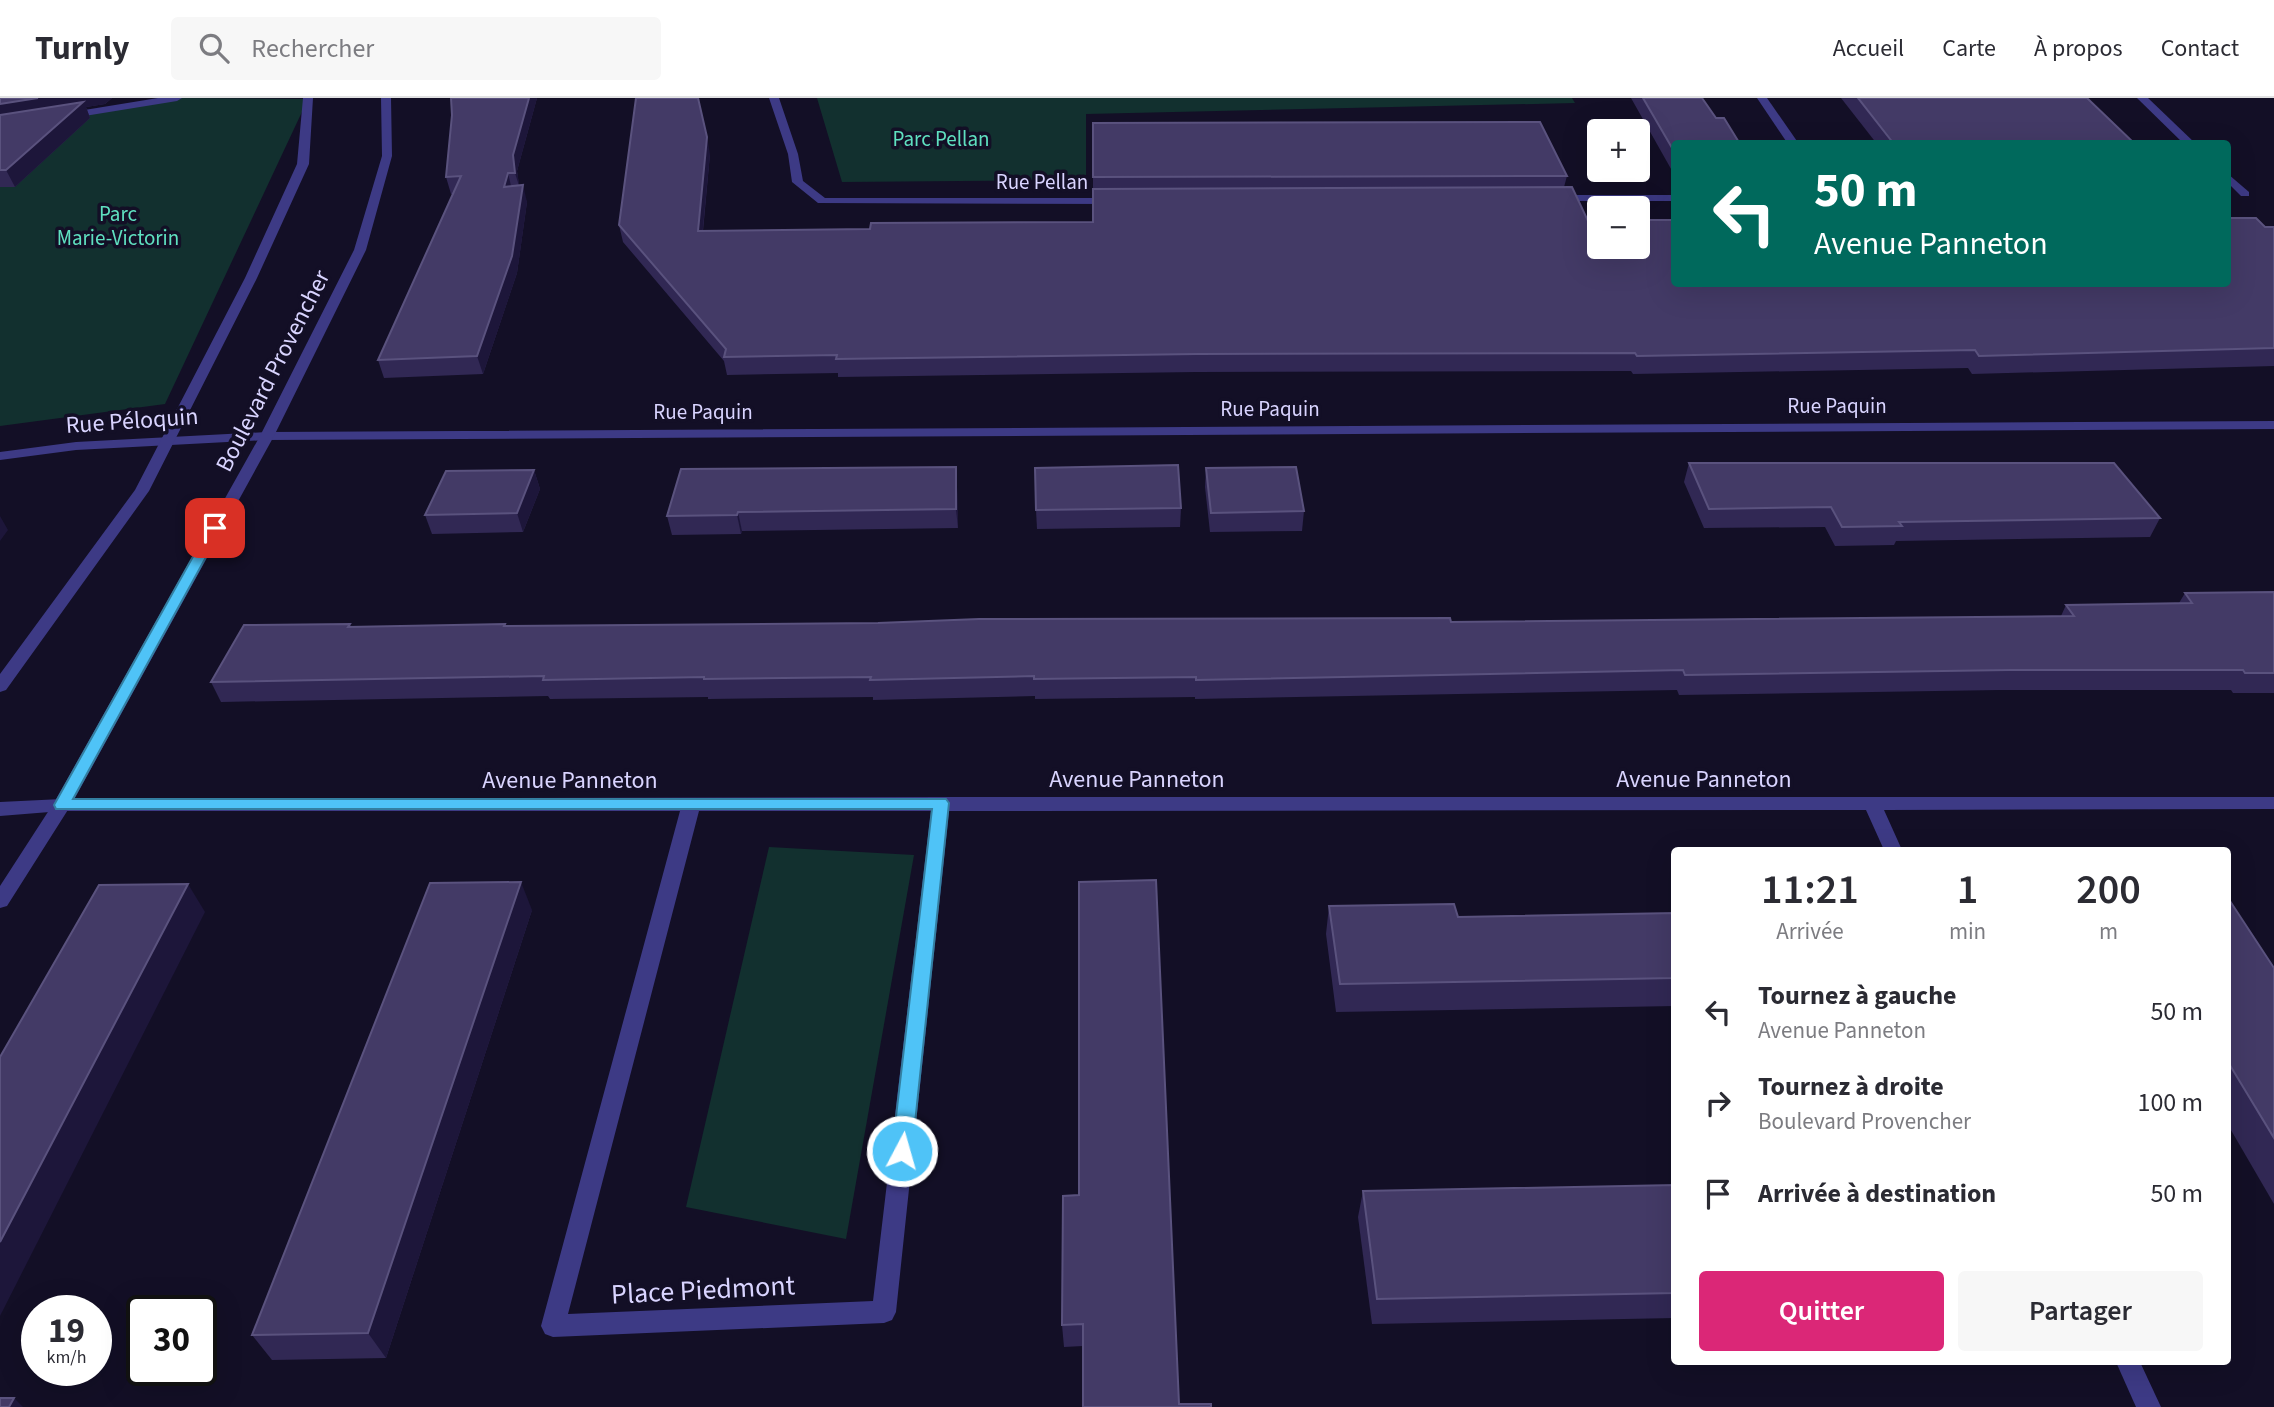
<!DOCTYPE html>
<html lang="fr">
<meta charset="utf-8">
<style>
body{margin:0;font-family:"Source Sans 3",sans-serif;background:#f7f7f7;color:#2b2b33;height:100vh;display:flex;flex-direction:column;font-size:26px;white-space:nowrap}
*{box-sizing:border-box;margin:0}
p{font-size:23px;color:#7c7c81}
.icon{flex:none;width:38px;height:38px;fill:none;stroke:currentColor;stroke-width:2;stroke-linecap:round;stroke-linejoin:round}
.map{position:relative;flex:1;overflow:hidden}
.drawer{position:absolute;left:1671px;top:749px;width:560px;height:518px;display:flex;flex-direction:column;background:#fff;border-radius:7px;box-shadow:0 7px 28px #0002}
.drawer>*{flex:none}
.guide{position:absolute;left:1671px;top:42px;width:560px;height:147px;border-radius:7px;box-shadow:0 7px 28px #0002;background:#00695c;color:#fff;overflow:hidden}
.tools{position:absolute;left:1587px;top:21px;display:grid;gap:14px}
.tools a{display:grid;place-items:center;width:63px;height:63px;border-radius:7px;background:#fff;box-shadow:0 7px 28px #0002;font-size:35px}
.speed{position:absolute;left:21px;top:1197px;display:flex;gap:14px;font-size:35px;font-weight:700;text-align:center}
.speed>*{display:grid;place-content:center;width:91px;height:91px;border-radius:50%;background:#fff;box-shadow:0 7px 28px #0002;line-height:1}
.speed small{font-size:18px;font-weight:400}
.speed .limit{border:4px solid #111;border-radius:10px;background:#fff;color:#111}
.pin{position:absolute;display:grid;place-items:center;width:60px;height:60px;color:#fff;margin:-30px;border-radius:14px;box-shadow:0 4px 10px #0006}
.me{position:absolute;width:77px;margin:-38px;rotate:6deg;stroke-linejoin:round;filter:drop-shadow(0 0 5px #0008)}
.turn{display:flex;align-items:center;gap:24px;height:147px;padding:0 28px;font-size:32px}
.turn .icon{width:91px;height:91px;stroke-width:2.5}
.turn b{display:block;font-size:49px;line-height:60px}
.eta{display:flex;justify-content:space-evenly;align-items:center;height:119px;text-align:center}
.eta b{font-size:42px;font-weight:600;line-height:49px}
.button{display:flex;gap:14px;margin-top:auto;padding:14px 28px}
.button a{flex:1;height:80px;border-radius:7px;background:#db2777;color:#fff;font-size:28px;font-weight:600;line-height:80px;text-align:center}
.button a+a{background:#f7f7f7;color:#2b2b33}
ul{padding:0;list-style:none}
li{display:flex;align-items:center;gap:21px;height:91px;padding:0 28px}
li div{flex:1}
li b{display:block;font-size:26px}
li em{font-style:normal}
header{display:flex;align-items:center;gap:42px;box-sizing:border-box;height:98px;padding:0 35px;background:#fff;border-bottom:2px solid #e1e1e2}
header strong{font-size:33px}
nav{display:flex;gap:38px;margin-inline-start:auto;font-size:24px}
.search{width:490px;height:63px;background:#f7f7f7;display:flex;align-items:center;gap:18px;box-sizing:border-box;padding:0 24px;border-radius:7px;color:#7c7c81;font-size:26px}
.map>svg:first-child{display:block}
</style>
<header>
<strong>Turnly</strong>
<div class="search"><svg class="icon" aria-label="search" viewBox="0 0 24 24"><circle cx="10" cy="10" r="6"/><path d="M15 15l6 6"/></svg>Rechercher</div>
<nav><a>Accueil</a><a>Carte</a><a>À propos</a><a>Contact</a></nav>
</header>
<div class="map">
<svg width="2274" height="1309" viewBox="0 0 2274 1309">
<rect width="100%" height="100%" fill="#130f26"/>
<g fill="#12302f">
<polygon points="177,0 308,1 165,306 0,328 0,29"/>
<polygon points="817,0 1572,0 1575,5 1086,16 1086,82 842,84"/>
<polygon points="769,749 914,757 846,1141 686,1109"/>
</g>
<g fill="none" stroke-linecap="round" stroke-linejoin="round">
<g fill="#3d3a85" fill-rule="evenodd">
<polygon points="158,0 182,0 177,3 66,21 61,18 66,15"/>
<polygon points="769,0 779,0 798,56 803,83 825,100 1115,100 1121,103 1115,106 818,105 792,84 788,56"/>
<polygon points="1757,0 1767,0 1799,46 1788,46"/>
<polygon points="2137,0 2148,0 2196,46 2184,46"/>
<polygon points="2228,76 2249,94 2249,98 2241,98 2228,85"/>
<polygon points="1675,97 1675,103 1556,103 1550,100 1556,97"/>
<polygon points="2274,323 2274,331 267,342 76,352 0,362 0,354 76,344 267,334"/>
<path d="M941,699H2274V711L1884,712L1902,752H1884L1866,712L949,713L896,1214L892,1222L884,1225L553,1239L545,1236L541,1228L680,713H62L0,718V704L62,701ZM699,713H931L873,1203L568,1216Z"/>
<polygon points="2116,1264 2140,1264 2161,1309 2136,1309"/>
</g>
<g fill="#3d3a85" fill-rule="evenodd">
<polygon points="303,0 313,0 309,66 257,180 149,393 6,592 0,594 0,576 135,392 245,180 297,66"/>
<polygon points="381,0 391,0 392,58 366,152 274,338 71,707 7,808 0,810 0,788 55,703 260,338 354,152 382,58"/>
</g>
</g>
<g fill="#312854">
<polygon points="0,0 112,0 105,6 86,9 90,20 15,89 0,89"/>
<polygon points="451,0 537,0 517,73 519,87 527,104 517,175 483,276 384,280 378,262 453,96 451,96 446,79 452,17"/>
<polygon points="1631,0 1702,0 1716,20 1675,46 1675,78"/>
<polygon points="1841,0 2087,0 2135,46 1877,46"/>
<polygon points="1093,25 1567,78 1564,89 1588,123 2274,129 2274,268 1972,276 1968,270 1633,276 1631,273 1196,274 838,279 838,275 727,277 724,263 623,144 619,127 710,56 703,133 870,131 1093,124"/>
<polygon points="1689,365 2160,420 2150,439 1896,443 1894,447 1835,448 1825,429 1704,430 1684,384"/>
<polygon points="1206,370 1304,413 1302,433 1210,434 1205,389"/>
<polygon points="534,372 540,391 523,434 432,436 425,417"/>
<polygon points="957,388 958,430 742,433 741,436 672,437 667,418"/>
<polygon points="1181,410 1180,429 1037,431 1036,412"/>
<polygon points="2274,494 2274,595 2233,595 2231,592 1999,592 1679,597 1677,592 1195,601 1195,599 1035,601 1035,598 873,602 873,599 708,601 708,599 550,601 548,598 221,604 211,584 350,526 351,529 505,526 506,528 1451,524 2061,518 2066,507 2179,505 2185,495"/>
<polygon points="2228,800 2274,870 2274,1106 2228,1027"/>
<polygon points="1329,808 1458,819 1675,815 1675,908 1336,914 1326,836"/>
<polygon points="532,812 386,1260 272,1262 252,1237"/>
<polygon points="1675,1087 1675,1220 1372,1226 1358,1119 1363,1093"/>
<polygon points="1063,1098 1179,1306 1083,1309 1083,1248 1064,1249 1062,1227"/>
</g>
<g fill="#1d163a">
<polygon points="38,0 112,0 105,6 86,9 90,20 15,89 6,72 0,24 0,6"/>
<polygon points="529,0 537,0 517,73 520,91 515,75 513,57"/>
<polygon points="707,39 710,56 701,150 698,133"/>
<polygon points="508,75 512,92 504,89"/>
<polygon points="523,87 527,104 517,175 483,276 477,258"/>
<polygon points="956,369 957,388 958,430 956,411"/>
<polygon points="534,372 540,391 523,434 517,415"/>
<polygon points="738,414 742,433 741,436 737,417"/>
<polygon points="0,418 8,432 0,443"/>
<polygon points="521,784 532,812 386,1260 368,1235"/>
<polygon points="188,786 205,814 0,1218 0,1144"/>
<polygon points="14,1300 23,1309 9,1309"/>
</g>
<g fill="#433a66" stroke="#5a527e" stroke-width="2">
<polygon points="0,0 38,0 0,6"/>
<polygon points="451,0 529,0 513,57 515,75 508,75 504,89 523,87 512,158 477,258 378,262 461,78 446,79 452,17"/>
<polygon points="636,0 698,0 707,39 698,133 870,131 871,125 1093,124 1093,91 1572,89 1588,123 1600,122 1600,149 1638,149 1638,122 1675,122 1675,186 2228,186 2228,120 2256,120 2265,129 2274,129 2274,250 1979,258 1975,252 1637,258 1635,255 1197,256 836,261 837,257 724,259 726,251 619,127"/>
<polygon points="1643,0 1702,0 1716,20 1724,20 1740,46 1675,46 1675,55"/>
<polygon points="1858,0 2087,0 2135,46 1894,46"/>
<polygon points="83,4 6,72 0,72 0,17"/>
<polygon points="1540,24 1567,78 1093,79 1093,25"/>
<polygon points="1689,365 2114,365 2160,420 1899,424 1902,428 1842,429 1831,409 1709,411"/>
<polygon points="1178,367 1181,410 1036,412 1035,370"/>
<polygon points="956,369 956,411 738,414 737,417 667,418 681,371"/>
<polygon points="1296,369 1304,413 1211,415 1206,370"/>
<polygon points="534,372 517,415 425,417 446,373"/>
<polygon points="2274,494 2274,575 2245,575 2243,572 2009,572 1685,577 1683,572 1196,582 1196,579 1034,581 1034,578 870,582 871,579 704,581 704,579 543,582 544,578 211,584 244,527 350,526 348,529 505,526 504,528 878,525 979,521 1450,520 1451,524 2074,518 2066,507 2192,505 2185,495"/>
<polygon points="1156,782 1179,1306 1211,1306 1211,1309 1083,1309 1083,1226 1062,1227 1063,1098 1079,1097 1079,784"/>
<polygon points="521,784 368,1235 252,1237 430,785"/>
<polygon points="188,786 0,1144 0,959 99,787"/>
<polygon points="2228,800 2274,870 2274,1040 2228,964"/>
<polygon points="1454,806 1458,819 1675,815 1675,880 1340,886 1329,808"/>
<polygon points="1675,1087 1675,1195 1377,1201 1363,1093"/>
<polygon points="0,1300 14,1300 9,1309 0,1309"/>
</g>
<polygon fill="#4fc3f7" stroke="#337fa1" stroke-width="2" points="215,426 222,430 73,701 946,701 949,705 912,1053 909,1059 902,1062 895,1059 892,1053 932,711 56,711 54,707 209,430"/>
<g text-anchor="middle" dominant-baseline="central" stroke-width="7" stroke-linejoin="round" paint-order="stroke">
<g font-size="21" fill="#5fe0c0" stroke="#130f26">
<text x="941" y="41">Parc Pellan</text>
<text x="118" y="116">Parc<tspan x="118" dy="24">Marie-Victorin</tspan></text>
</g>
<g font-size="21" fill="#d9d4ff" stroke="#130f26">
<text x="1042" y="84">Rue Pellan</text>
<text x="1837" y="308">Rue Paquin</text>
<text x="1270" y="311">Rue Paquin</text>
<text x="703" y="314">Rue Paquin</text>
</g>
<g font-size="24" fill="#d9d4ff" stroke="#130f26">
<text transform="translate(273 273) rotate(-63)">Boulevard Provencher</text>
<text transform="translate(132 323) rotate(-4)">Rue Péloquin</text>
<text x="1137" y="681">Avenue Panneton</text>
<text x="1704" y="681">Avenue Panneton</text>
<text x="570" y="682">Avenue Panneton</text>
</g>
<g font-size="28" fill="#d9d4ff" stroke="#130f26">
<text transform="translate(703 1192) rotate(-3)">Place Piedmont</text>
</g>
</g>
</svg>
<div class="tools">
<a>+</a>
<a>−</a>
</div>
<div class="speed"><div>19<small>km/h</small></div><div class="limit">30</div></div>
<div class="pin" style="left:215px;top:430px;background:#d93025"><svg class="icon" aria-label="arrive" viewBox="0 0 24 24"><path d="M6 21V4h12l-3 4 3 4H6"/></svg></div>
<svg class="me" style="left:902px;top:1053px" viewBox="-20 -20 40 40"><circle r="17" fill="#4fc3f7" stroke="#fff" stroke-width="3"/><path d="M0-11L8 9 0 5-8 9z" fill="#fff"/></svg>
<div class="guide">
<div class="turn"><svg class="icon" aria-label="left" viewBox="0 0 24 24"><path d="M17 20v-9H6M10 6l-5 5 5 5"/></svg><div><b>50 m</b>Avenue Panneton</div></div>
</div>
<section class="drawer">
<div class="eta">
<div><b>11:21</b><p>Arrivée</p></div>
<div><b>1</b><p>min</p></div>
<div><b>200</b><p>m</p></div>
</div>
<ul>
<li><svg class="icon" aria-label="left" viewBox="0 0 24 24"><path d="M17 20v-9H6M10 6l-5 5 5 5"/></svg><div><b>Tournez à gauche</b><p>Avenue Panneton</p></div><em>50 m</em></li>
<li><svg class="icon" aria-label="right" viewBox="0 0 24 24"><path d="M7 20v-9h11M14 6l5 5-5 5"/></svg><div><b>Tournez à droite</b><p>Boulevard Provencher</p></div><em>100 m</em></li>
<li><svg class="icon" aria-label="arrive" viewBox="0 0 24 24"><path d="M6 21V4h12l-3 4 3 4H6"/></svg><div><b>Arrivée à destination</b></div><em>50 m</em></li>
</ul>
<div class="button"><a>Quitter</a><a>Partager</a></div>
</section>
</div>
